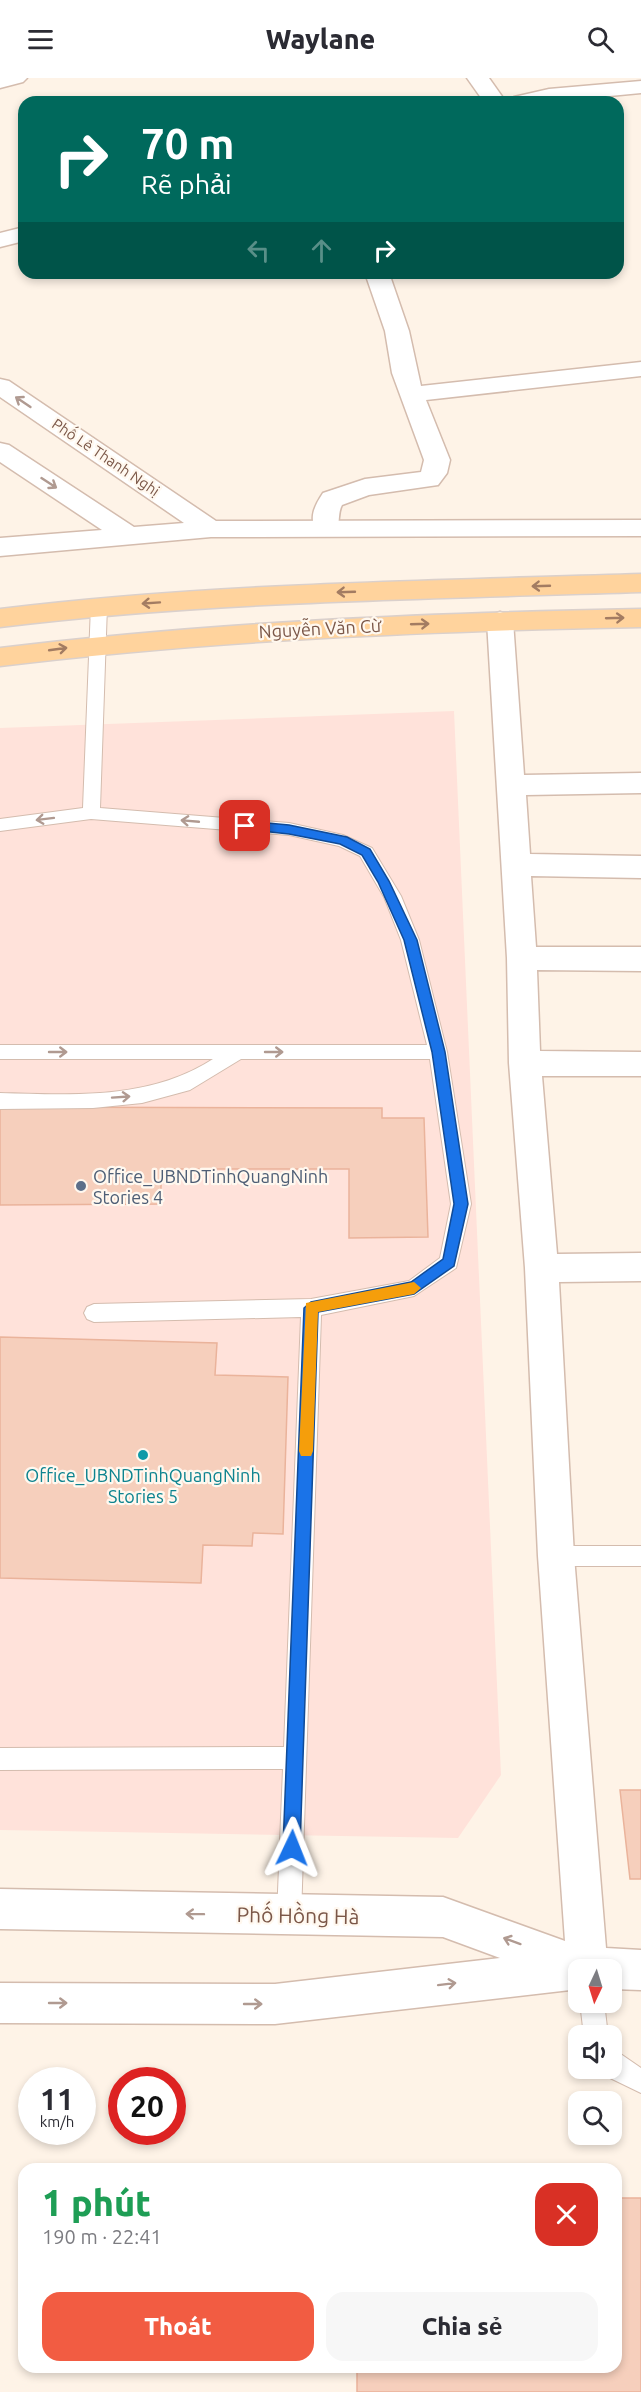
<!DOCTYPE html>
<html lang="vi">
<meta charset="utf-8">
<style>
body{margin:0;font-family:Ubuntu,sans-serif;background:#f7f7f7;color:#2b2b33;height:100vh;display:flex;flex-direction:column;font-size:22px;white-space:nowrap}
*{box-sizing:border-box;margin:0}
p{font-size:20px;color:#7c7c81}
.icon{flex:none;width:33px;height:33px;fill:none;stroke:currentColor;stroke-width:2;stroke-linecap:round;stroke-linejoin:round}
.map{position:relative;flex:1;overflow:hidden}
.panel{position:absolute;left:18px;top:2085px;width:604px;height:210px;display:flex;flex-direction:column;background:#fff;border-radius:18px;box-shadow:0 3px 9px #0003}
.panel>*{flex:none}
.banner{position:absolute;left:18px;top:18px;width:606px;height:183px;border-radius:18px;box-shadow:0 3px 9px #0003;background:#00695c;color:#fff;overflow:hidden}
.needle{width:39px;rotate:184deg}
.buttons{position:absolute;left:568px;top:1881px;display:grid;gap:12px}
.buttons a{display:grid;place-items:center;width:54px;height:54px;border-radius:12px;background:#fff;box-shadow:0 3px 9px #0003;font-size:30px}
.speed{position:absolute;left:18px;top:1989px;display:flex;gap:12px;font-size:30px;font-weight:700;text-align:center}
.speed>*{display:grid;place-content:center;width:78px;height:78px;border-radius:50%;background:#fff;box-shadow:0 3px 9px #0003;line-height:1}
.speed small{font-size:15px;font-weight:400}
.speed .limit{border:9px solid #d22;background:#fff;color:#111}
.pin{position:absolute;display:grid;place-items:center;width:51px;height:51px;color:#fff;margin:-26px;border-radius:12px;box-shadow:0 3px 9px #0006}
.me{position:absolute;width:66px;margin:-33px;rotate:2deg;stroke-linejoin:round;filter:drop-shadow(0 0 4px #0008)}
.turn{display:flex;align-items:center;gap:21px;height:126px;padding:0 24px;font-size:27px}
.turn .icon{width:78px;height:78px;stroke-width:2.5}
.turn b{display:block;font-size:42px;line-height:51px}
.lanes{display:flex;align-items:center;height:57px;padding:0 24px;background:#0003;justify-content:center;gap:30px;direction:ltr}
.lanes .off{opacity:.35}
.round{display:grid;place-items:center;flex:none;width:63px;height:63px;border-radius:18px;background:#f7f7f7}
.summary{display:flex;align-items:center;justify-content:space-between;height:102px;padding:0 24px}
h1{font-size:36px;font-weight:800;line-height:45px;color:#1e9e55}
.cta{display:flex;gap:12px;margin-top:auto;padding:12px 24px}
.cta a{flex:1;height:69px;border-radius:18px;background:#f25c42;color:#fff;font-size:24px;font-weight:800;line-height:69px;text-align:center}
.cta a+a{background:#f7f7f7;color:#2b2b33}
header{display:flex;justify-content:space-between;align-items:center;height:78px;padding:0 24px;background:#fff;font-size:27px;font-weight:800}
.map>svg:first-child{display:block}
</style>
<header><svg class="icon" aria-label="menu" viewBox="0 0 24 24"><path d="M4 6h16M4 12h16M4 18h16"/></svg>Waylane<svg class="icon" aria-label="search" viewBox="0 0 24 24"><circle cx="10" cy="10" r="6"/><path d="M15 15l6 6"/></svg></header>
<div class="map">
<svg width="641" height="2314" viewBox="0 0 641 2314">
<rect width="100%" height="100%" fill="#fef3e7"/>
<polygon fill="#ffe2da" points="454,633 501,1697 458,1760 0,1752 0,650"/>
<g fill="#f6cfbc" stroke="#eab39b" stroke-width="1.5">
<polygon points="0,1029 382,1030 382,1040 424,1040 428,1159 349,1160 349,1091 162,1091 160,1126 0,1127"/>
<polygon points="0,1259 217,1265 215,1297 288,1299 283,1456 253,1455 252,1468 203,1467 201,1505 0,1500"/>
<polygon points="620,1712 641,1712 641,1801 630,1801"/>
<polygon points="616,2120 641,2120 641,2314 357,2314 357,2289 616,2289"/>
</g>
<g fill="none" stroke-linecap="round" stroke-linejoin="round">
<g stroke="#d4bcae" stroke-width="2">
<g id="service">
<path d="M99,523L107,528L100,730L289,745L343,757L372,770L401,818L419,862L447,974L471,1126L456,1190L414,1218L321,1237L301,1838L297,1846L289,1850L281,1846L277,1838L283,1691L0,1692V1670L284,1669L301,1239L94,1244L87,1241L84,1235L87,1229L94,1226L311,1221L409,1203L440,1180L451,1126L430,981H241L190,1012L142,1025L93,1030L0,1031V1015C72,1017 150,1022 213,981H0V967H427L401,862L384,819L360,778L339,768L289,757L91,741L0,753V741L83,730L91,528Z"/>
<polygon points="556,1468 641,1468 641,1488 556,1488 548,1485 545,1478 548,1471"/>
<polygon points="580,1924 604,1924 608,1958 584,1958"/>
<polygon points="612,1970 641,1990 641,2015 608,1999 603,1990 612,1990"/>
</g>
</g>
<g stroke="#d4bcae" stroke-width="3">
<g id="minor">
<polygon points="0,0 27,0 23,4 0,10"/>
<polygon points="467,0 489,0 506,24 484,24"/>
<polygon points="641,3 641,15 547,24 511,24 514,19 549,11"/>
<polygon points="24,149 24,163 0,169 0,155"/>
<path d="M365,195H389L409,253L421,308L641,284V298L426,322L450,382L447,395L438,407L369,417L342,427C337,436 341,445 335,454L326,456L317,454C308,440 315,427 323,415L365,401L421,394L424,382L392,295L385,253Z"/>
<polygon points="500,534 509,537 513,543 524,697 641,695 641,715 526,717 530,776 641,778 641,800 531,798 536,869 641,869 641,893 537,892 540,973 641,974 641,998 542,998 557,1176 641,1175 641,1203 559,1204 574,1478 606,1870 641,1872 641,1912 612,1911 612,1892 579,1892 579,1911 275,1946 0,1945 0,1905 275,1906 500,1880 443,1859 0,1851 0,1811 443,1819 565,1863 538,1478 525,1190 509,985 507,880 487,543 491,537"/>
</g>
</g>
<g stroke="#d4bcae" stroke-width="3">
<polygon id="tertiary" points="0,301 9,303 216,443 641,442 641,458 211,459 0,478 0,460 102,452 0,384 0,365 9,367 134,449 184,445 0,319"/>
</g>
<g stroke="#dad0cc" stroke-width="3">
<g id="primary">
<path d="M641,496V514C427,521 213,523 0,549V531C213,505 427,503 641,496Z"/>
<path d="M641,531V549C426,553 213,562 0,588V570C213,544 426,535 641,531Z"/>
</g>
</g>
<use href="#service" fill="#fff" fill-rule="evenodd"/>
<use href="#minor" fill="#fff" fill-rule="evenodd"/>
<use href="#tertiary" fill="#fff" fill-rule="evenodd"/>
<use href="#primary" fill="#ffd39d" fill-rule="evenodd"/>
</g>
<defs><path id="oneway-shaft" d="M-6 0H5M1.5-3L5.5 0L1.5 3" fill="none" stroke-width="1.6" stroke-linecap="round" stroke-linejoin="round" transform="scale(1.5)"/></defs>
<g stroke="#b09a91">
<use href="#oneway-shaft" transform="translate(23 324) rotate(-146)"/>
<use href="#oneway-shaft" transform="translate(49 405) rotate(33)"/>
<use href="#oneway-shaft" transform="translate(45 741) rotate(173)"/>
<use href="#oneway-shaft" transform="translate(190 743) rotate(-175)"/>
<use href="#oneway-shaft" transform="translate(58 974)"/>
<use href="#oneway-shaft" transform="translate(274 974)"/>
<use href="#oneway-shaft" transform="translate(121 1019) rotate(-4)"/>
<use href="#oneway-shaft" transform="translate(195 1836) rotate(-179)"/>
<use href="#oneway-shaft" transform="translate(512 1863) rotate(-160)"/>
<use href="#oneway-shaft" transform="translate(447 1906) rotate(-7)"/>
<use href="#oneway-shaft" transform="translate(58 1925)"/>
<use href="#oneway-shaft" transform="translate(253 1926)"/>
</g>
<g stroke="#a37c62">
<use href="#oneway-shaft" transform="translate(541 508) rotate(178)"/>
<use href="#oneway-shaft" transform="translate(346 514) rotate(178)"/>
<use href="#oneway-shaft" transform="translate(151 525) rotate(176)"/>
<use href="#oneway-shaft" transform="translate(615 540) rotate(-2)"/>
<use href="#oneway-shaft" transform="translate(420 546) rotate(-2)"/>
<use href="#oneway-shaft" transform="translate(58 571) rotate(-8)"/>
</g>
<polygon fill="#1a73e8" stroke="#114b97" stroke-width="1.5" points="245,743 289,747 347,759 370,771 389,803 417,862 445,974 468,1126 454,1188 414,1216 318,1234 300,1770 297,1776 292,1778 286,1776 283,1770 304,1230 311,1224 411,1204 443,1181 454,1126 432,974 404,862 378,804 362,777 340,766 289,756 241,751 239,748"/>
<polygon fill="#f59e0b" points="414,1204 421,1210 414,1216 318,1234 313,1373 311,1378 301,1378 299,1373 306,1225"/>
<circle fill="#5c6f8a" stroke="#fff8ef" stroke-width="2" cx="81" cy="1108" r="6"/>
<circle fill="#0f9aa8" stroke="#fff8ef" stroke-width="2" cx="143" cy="1377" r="6"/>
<g text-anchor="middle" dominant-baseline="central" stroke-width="4.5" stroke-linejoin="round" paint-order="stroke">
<g font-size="15" fill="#7b5748" stroke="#fff8ef">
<text transform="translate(106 379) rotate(34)">Phố Lê Thanh Nghị</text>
</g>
<g font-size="18" fill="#7b5748" stroke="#fff8ef">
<text transform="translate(320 550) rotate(-3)">Nguyễn Văn Cừ</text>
</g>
<g font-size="18" fill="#4e5e75" stroke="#fff8ef" text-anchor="start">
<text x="93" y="1098">Office_UBNDTinhQuangNinh<tspan x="93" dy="21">Stories 4</tspan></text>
</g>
<g font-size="18" fill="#0d838f" stroke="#fff8ef">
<text x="143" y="1397">Office_UBNDTinhQuangNinh<tspan x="143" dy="21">Stories 5</tspan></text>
</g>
<g font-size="21" fill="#7b5748" stroke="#fff8ef">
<text transform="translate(298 1837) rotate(1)">Phố Hồng Hà</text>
</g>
</g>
</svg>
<div class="buttons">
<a><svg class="needle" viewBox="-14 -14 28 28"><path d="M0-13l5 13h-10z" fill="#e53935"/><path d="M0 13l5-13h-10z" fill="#7c7c81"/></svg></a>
<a><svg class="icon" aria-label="sound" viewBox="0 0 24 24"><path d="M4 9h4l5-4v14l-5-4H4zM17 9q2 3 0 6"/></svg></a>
<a><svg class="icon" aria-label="search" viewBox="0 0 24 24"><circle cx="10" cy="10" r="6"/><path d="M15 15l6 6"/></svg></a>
</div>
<div class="speed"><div>11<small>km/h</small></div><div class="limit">20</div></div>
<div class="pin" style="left:245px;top:748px;background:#d93025"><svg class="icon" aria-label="arrive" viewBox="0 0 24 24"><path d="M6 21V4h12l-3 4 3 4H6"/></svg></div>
<svg class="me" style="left:292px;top:1770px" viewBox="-20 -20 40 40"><path d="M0-17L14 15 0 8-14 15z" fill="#1a73e8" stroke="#fff" stroke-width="4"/></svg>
<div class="banner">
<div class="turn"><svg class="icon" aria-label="right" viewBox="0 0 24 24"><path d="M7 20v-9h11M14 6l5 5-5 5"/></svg><div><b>70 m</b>Rẽ phải</div></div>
<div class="lanes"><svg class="icon off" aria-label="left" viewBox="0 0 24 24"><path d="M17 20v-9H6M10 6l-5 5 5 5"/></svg><svg class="icon off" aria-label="ahead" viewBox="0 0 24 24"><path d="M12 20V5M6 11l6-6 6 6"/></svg><svg class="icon" aria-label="right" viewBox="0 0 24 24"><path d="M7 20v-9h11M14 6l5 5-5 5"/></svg></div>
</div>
<section class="panel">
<div class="summary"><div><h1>1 phút</h1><p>190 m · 22:41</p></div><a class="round" style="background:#d93025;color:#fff"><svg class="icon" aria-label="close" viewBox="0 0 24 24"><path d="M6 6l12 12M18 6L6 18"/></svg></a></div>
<div class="cta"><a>Thoát</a><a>Chia sẻ</a></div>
</section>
</div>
